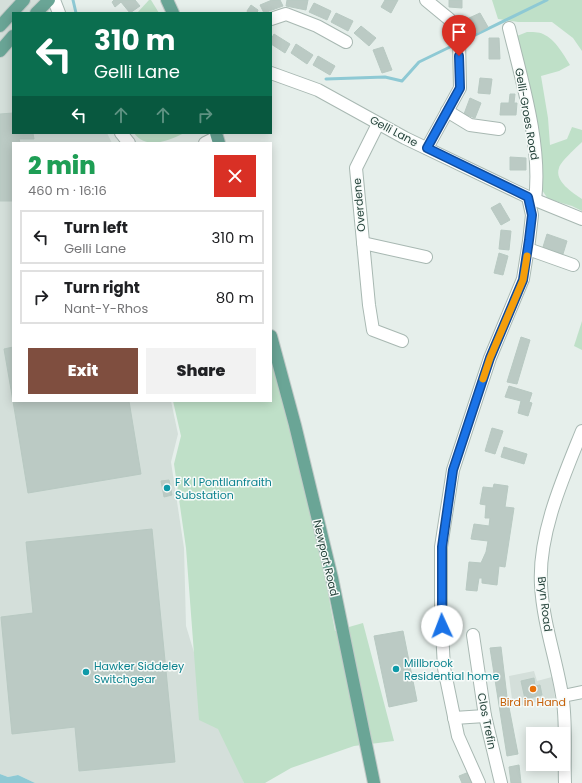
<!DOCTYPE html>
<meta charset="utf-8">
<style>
body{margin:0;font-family:Poppins,sans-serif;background:#f2f2f2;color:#202124;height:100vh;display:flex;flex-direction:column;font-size:15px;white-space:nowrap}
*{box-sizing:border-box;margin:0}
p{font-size:13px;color:#757577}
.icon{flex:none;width:22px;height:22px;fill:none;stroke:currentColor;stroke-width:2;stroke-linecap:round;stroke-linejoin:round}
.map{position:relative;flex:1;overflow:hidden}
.side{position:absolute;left:12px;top:142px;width:260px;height:260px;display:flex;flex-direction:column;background:#fff;border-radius:0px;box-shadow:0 2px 10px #0003}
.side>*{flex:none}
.guide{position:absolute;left:12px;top:12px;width:260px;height:122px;border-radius:0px;box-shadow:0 2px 10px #0003;background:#0b6e4f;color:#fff;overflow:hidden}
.fabs{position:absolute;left:526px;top:727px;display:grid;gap:8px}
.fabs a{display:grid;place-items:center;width:44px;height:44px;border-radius:0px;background:#fff;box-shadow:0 2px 10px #0003;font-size:20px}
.pin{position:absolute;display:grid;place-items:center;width:34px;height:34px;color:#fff;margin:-41px -17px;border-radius:50% 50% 50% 0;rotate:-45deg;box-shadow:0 0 4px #0007}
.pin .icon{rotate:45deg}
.me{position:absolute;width:44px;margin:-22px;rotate:358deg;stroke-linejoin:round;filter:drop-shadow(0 0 3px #0008)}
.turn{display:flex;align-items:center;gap:14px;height:84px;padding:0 16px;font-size:18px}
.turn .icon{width:52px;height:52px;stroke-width:2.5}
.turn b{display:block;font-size:28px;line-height:34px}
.lanes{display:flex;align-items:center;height:38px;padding:0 16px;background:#0003;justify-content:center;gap:20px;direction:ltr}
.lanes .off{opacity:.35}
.round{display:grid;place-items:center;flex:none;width:42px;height:42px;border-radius:0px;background:#f2f2f2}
.summary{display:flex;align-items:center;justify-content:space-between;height:68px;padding:0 16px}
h1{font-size:24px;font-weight:800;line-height:30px;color:#1e9e55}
.primary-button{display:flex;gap:8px;margin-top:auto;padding:8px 16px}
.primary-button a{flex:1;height:46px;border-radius:0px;background:#7f4e3f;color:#fff;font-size:16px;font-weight:800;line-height:46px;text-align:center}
.primary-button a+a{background:#f2f2f2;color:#202124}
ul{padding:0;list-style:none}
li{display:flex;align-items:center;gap:12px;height:54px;margin:0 8px 6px;padding:0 8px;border:2px solid #e0e0e0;border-radius:0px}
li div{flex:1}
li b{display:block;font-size:15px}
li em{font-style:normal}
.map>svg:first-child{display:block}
</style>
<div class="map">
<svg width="582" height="783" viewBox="0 0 582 783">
<rect width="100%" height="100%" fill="#e6efeb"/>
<g fill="#d4dfda">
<polygon points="0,0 45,0 49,13 13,13 13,133 107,133 112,143 13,143 13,401 171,401 178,434 171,462 184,548 186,626 196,659 244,783 35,783 18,775 8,777 0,774"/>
<polygon points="534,671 537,681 552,677 555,698 513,707 509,676"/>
</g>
<g fill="#bfe0c8">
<polygon points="149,0 151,0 159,13 137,13"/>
<polygon points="492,0 582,0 582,51 573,38 552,22 518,22 498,19"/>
<path d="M527,32C532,32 539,32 543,34C556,40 563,54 570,65L559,71L541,76L548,118L550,145L567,139L572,127L582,130V142C576,148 561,161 559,168C554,181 573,193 582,199V211L572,206L548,199L542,190L540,159L517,36Z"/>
<path d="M134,133H184C169,141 146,150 134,133Z"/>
<polygon points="582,321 582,350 574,346"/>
<polygon points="271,352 318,539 335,631 363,623 394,741 354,746 291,768 265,783 244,783 218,729 199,720 186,548 174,464 181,436 173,401 271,401"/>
</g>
<polygon fill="#8ec9d4" points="0,774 8,777 18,775 35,783 0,783"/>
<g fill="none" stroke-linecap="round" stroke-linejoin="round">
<g stroke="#8ec9d4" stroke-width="3">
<polyline points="73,0 76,13"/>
<polyline points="467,39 547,0"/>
<polyline points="326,79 385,77 402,81 419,62 452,46"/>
</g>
</g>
<g fill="#bbcac4" stroke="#b8c9c2">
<polygon points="114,0 135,0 140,6 130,13 121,2 115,7 112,2"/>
<polygon points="272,0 280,0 283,6 264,13 260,5"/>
<polygon points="287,0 308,0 306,10 286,6"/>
<polygon points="385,0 398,0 391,13 381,7"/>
<polygon points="449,0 462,0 462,8 449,7"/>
<polygon points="314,3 331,11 327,20 309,12"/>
<polygon points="251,5 258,10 257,13 248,13 247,11"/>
<polygon points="336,13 353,21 348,31 331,22"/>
<polygon points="480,13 488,27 477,33 469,18"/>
<polygon points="361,26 376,38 369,46 354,33"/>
<polygon points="274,34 290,44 285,53 271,44 271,39"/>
<polygon points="489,38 499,38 500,59 489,59"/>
<polygon points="296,44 313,55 307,64 291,53"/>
<polygon points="383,47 392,70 382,73 373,50"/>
<polygon points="318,56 335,66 330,75 313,65"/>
<polygon points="480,78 492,79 490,94 478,93"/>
<polygon points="510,94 515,94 514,103 517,103 516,115 500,115 501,103 509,103"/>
<polygon points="470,98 481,103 475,118 464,114"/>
<polygon points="13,113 13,133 33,133 34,139 19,139 20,143 13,143 13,201 0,201 0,114"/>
<polygon points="510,157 526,158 526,170 510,170"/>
<polygon points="500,203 510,220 501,225 491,208"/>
<polygon points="501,230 511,231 509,250 499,249"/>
<polygon points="547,234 567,241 563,254 543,247"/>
<polygon points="499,253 508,256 503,275 494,273"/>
<polygon points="521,337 530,340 517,384 507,382"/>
<polygon points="13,347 13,401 4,349"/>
<polygon points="509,386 532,393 529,402 532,403 528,416 518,413 521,401 505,397"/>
<polygon points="13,401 129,401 141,474 28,493"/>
<polygon points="492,428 503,431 495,454 485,451"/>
<polygon points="504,447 527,454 524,464 501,457"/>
<polygon points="169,480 172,495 164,497 161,481"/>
<polygon points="494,484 508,486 505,507 514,508 505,567 499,566 497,585 482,583 482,578 479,578 477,591 466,590 469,562 481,563 486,552 488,541 471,539 474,524 489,526 490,518 485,518 486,505 480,504 483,487 493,488"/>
<polygon points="152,529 175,762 79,771 75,727 12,734 1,617 33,613 26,542"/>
<polygon points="403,631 417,701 389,707 374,636"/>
<polygon points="501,647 507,697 518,754 507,756 490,648"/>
<polygon points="534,678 535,686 540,685 542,695 525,699 521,681"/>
<polygon points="519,765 521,783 511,783 509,767"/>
<polygon points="469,772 474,783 462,783 459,776"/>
</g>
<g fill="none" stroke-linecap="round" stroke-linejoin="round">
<g stroke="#a8b8b2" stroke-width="14">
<g id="minor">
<polyline points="54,0 59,13"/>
<polyline points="426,0 449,19 459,40 460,88 427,148"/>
<polyline points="271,19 286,14 317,26 346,42"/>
<path d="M509,28C522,81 542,146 535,200"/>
<polyline points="271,73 318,90 405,138 528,197 582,219"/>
<polyline points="447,111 470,125 499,129"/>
<polyline points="378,124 356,168 369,305 373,330 402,341"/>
<polyline points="121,133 129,143"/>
<polyline points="205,143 217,137"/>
<polyline points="363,243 426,257"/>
<polyline points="528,249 573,265"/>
<polyline points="473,635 485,716 501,783"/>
<polyline points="563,696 582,692"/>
<polyline points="454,718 485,716"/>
<polyline points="479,783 458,736 444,668 441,612 441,547 453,470 490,358 523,279 529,241 532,215 528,197"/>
<path d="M565,783C564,756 567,721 562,695C556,658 543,623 541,585C538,534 563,478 582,431"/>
</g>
</g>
<g stroke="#c2cac8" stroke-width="14">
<g id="major">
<polyline points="167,0 173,13"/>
<polyline points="36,13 49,0"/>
<polyline points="0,26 24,0"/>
<polyline points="0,51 13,36"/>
<polyline points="216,133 219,143"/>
<polyline points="271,336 295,425 332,578 374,783"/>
</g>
</g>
<use href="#minor" stroke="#fff" stroke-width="12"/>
<use href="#major" stroke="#6aa596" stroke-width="12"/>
</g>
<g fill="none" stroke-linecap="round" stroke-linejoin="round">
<g stroke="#114b97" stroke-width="10">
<polyline id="route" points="442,626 442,547 453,470 490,358 523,280 529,240 532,215 528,197 427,148 460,88 459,56"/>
</g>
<use href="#route" stroke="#1a73e8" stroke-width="7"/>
<polyline stroke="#f59e0b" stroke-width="7" points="483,379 490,358 523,280 527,256"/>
</g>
<g fill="#0f9aa8" stroke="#f7fbf9" stroke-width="1.5">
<circle cx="167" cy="488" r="4"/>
<circle cx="396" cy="669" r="4"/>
<circle cx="86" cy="672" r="4"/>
</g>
<circle fill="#e8710a" stroke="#f7fbf9" stroke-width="1.5" cx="533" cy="689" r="4"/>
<g text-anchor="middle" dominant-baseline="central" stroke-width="3" stroke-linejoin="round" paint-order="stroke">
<g font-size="11" fill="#24423a" stroke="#f7fbf9">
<text transform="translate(527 114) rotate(80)">Gelli-Groes Road</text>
<text transform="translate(394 131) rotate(28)">Gelli Lane</text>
<text transform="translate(359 205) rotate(-95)">Overdene</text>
<text transform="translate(326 558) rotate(77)">Newport Road</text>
<text transform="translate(545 604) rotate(83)">Bryn Road</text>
<text transform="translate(487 721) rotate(79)">Clos Trefin</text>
</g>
<g font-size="11" fill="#0d838f" stroke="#f7fbf9" text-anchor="start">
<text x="175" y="482">F K I Pontllanfraith<tspan x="175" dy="13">Substation</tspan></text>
<text x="404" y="663">Millbrook<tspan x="404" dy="13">Residential home</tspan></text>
<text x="94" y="666">Hawker Siddeley<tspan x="94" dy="13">Switchgear</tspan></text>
</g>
<g font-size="11" fill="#c56008" stroke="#f7fbf9">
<text x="533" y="702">Bird in Hand</text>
</g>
</g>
</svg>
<div class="fabs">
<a><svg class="icon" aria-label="search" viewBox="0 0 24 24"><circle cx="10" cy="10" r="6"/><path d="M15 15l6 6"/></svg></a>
</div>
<div class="pin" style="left:459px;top:56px;background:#d93025"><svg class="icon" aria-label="arrive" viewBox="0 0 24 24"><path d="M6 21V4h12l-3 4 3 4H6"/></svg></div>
<svg class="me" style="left:442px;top:626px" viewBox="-20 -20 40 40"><circle r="19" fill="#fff"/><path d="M0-13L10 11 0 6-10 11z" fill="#1a73e8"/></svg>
<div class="guide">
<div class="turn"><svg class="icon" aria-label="left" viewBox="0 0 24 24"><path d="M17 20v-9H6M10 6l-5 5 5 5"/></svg><div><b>310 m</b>Gelli Lane</div></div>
<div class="lanes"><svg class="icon" aria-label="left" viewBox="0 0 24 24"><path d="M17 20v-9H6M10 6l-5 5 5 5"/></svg><svg class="icon off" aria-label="ahead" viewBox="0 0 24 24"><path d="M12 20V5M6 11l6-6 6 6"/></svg><svg class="icon off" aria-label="ahead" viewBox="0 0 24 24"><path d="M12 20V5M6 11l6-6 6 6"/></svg><svg class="icon off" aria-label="right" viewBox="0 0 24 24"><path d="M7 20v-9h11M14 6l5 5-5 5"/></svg></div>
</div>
<section class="side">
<div class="summary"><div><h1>2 min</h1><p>460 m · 16:16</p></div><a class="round" style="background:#d93025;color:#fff"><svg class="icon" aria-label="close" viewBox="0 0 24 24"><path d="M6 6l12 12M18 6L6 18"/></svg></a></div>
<ul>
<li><svg class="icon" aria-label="left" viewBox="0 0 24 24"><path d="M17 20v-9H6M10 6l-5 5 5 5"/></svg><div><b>Turn left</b><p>Gelli Lane</p></div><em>310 m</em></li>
<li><svg class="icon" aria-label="right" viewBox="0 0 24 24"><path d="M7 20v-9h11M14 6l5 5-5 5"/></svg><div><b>Turn right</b><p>Nant-Y-Rhos</p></div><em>80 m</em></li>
</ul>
<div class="primary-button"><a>Exit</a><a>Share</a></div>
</section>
</div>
